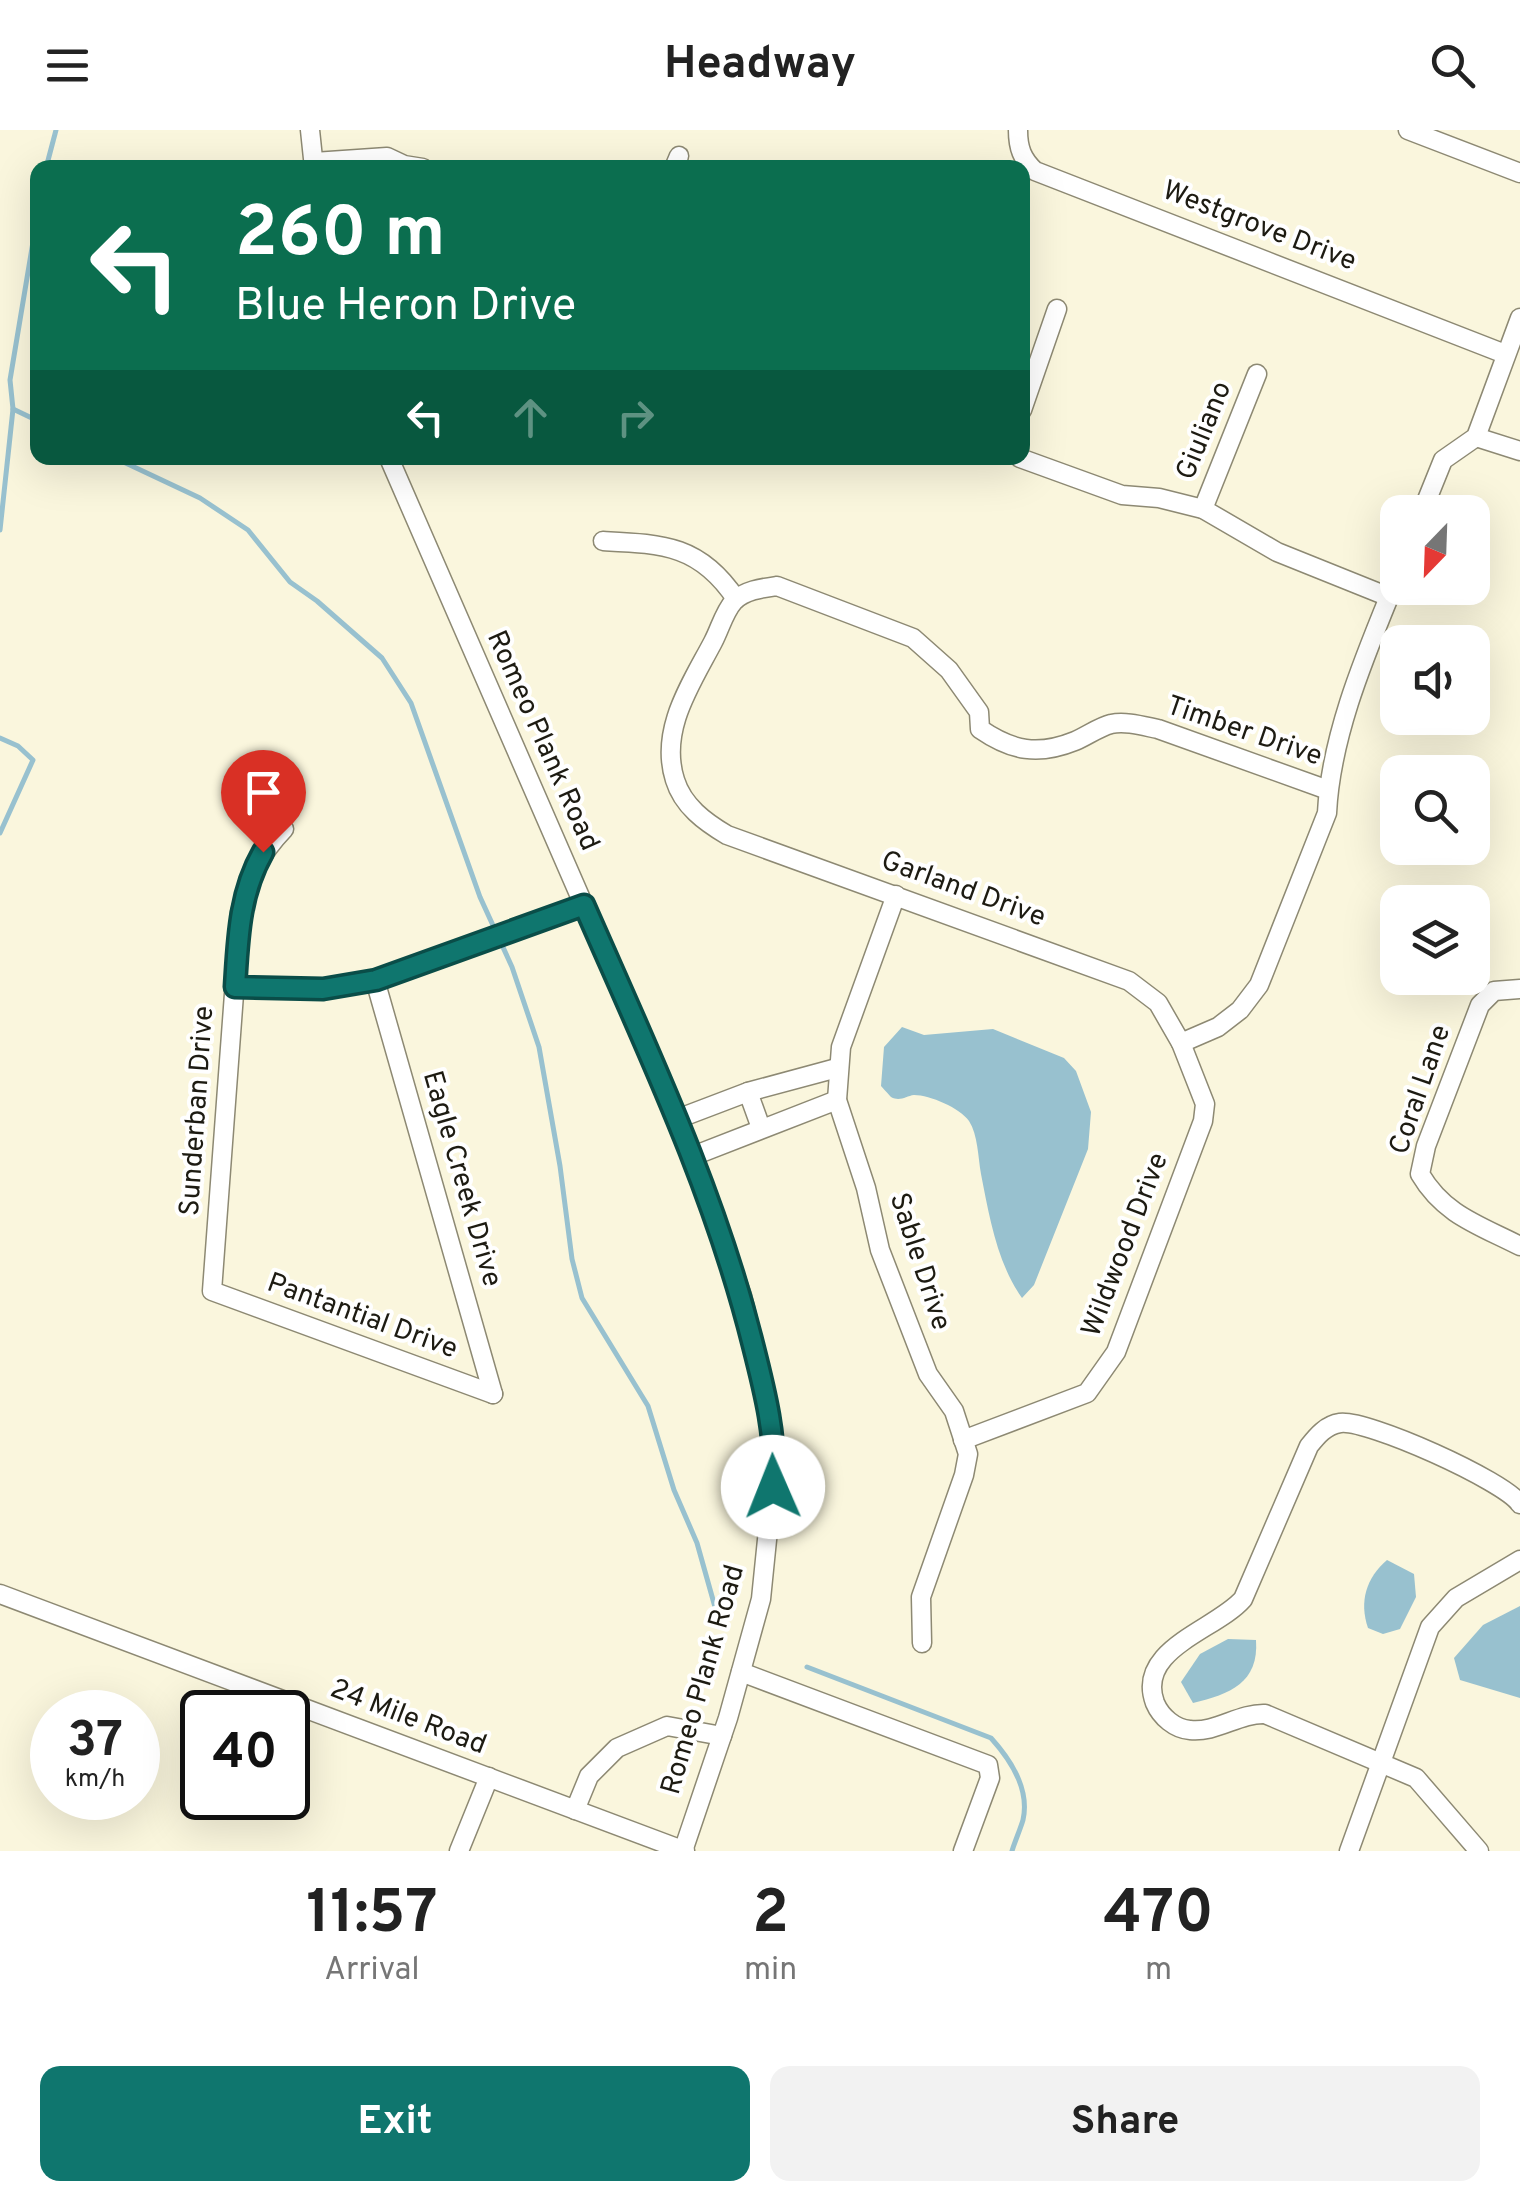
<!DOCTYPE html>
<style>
body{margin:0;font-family:Overpass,sans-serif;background:#f2f2f2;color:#222;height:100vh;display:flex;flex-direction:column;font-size:38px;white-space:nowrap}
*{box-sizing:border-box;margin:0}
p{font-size:32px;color:#767676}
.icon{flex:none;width:55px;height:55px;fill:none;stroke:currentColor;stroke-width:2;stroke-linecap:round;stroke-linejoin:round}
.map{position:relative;height:1721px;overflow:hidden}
.side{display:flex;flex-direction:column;background:#fff;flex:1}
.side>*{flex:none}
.hud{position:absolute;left:30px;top:30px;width:1000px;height:305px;border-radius:20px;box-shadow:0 10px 40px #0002;background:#0b6e4f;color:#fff;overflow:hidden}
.needle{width:65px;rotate:203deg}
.buttons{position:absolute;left:1380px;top:365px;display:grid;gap:20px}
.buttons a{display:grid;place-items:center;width:110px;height:110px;border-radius:20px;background:#fff;box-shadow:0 10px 40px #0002;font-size:50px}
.speed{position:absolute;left:30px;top:1560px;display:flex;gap:20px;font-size:50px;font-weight:700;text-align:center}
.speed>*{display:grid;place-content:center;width:130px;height:130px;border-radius:50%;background:#fff;box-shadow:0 10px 40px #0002;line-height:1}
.speed small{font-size:25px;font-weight:400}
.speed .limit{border:5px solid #111;border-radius:15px;background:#fff;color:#111}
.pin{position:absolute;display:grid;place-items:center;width:85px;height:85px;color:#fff;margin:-102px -42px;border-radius:50% 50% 50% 0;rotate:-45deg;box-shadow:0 0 10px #0007}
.pin .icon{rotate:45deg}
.me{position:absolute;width:110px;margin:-55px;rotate:359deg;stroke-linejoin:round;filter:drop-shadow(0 0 8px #0008)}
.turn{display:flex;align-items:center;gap:35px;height:210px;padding:0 40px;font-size:45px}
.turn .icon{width:130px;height:130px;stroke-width:2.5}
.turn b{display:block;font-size:70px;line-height:85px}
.lanes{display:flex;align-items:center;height:95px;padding:0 40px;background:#0003;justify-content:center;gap:50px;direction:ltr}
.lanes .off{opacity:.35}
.eta{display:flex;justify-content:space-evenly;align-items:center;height:170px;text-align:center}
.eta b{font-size:60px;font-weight:700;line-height:70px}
.primary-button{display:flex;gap:20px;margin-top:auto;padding:20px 40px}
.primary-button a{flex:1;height:115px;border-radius:20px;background:#0f766e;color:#fff;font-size:40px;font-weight:700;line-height:115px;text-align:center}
.primary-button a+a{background:#f2f2f2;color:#222}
header{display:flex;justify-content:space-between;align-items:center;height:130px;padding:0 40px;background:#fff;font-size:45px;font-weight:700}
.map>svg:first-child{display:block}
</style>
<header><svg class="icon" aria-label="menu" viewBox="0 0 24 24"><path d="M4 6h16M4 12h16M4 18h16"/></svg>Headway<svg class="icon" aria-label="search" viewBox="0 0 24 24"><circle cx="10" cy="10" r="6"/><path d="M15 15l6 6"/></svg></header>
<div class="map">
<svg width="1520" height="1721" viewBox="0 0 1520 1721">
<rect width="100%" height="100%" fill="#faf6dd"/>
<g fill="#98c1cf">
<path d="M902,897L924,905L993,899L1064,928L1076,941L1091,982L1088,1019L1034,1155L1022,1168C997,1133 989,1085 981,1044C978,1027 978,1005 969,991C960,978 930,965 914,965C906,966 900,972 891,967C890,966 882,957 881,956L884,917Z"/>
<path d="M1387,1430L1414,1444L1416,1467L1400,1499L1383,1504L1368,1498C1359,1472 1366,1448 1387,1430Z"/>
<polygon points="1520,1476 1520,1568 1460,1550 1454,1528 1483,1495"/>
<path d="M1228,1509L1256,1510C1259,1553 1230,1564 1193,1573L1181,1552L1200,1524Z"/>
</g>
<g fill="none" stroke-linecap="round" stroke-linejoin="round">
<g stroke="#98c1cf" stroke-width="5">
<polyline points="46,38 56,0"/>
<polyline points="13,279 38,291"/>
<polyline points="115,328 200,368 248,400 290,452 317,471 382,528 411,573 480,767 512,837 539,917 560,1036 572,1129 582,1168 648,1276 674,1360 697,1413 715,1477 726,1497"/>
<polyline points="0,400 13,279 10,250 38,82"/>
<polyline points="0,608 18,616 33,630 0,703"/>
<path d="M807,1537L991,1608C1010,1629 1030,1659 1023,1690C1020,1700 1015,1711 1012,1721"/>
</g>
<g stroke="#8d8973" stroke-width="21">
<g id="minor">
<polyline points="310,0 314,38"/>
<path d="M1018,0C1018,18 1022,29 1035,41L1505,224"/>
<polyline points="1408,0 1520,43"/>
<polyline points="314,32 387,27 404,35 423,38"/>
<polyline points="674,38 679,26"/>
<polyline points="1022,280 1057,179"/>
<polyline points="1476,307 1520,321"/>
<polyline points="389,328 693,1026 742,1166 767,1269 775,1331 761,1469 728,1588 683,1721"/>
<polyline points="1020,328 1122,365 1159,368 1203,379 1277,422 1389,467"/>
<polyline points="1203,379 1257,244"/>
<polyline points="1422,382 1443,330 1476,307 1520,188"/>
<path d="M603,411C663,414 700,415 736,469"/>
<path d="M284,699C259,725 249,747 240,783L212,1161L493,1264"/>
<polyline points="896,765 841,917 837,970 866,1058 880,1120 928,1244 954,1281 968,1324 964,1345 921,1467 922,1513"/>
<polyline points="375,850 493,1264"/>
<polyline points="235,857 323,859 375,850 584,775"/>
<path d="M1520,859L1494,861L1480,875L1426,1016L1420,1044C1444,1085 1479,1095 1520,1116"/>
<path d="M1181,913L1218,897L1240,880L1259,855L1327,683C1331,602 1368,519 1398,445"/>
<polyline points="748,962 761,998"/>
<polyline points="677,989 748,962 837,938"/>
<polyline points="693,1026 837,970"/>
<path d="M963,1310L1087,1263L1116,1222L1203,991L1205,974L1181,913L1158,873L1129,851L727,705C705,692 683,676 675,650C659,600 691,554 713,512C720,499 724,482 734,471C745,460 763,458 777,456L913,508L949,540L979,582L980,599C1012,621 1038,626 1075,611C1087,606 1099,597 1111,594C1126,591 1143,596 1158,599L1328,660"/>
<polyline points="0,1464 685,1721"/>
<polyline points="741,1542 988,1635 990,1648 963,1721"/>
<polyline points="575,1680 589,1646 617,1618 667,1596 722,1606"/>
<polyline points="459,1721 489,1647"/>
<polyline points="1349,1721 1430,1497 1456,1468 1520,1430"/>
<path d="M1479,1721L1416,1648L1265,1584C1239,1583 1216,1603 1190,1600C1175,1599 1161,1587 1155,1573C1135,1519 1216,1500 1243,1469L1309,1316C1317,1306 1326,1295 1340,1293C1367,1289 1505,1351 1520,1374"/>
</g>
</g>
<use href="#minor" stroke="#fff" stroke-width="18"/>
</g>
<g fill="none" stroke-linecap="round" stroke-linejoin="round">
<g stroke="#0a4d48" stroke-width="25">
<path id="route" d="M263,722C239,764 238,809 235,857L323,859L376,850L584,775C647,919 715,1062 753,1215C765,1262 777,1309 773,1357"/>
</g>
<use href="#route" stroke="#0f766e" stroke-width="18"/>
</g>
<g text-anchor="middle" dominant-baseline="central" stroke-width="8" stroke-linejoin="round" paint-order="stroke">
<g font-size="28" fill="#1d1b12" stroke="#fff">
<text transform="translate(1259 97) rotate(21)">Westgrove Drive</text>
<text transform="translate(1205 301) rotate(-68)">Giuliano</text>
<text transform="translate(1244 602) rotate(19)">Timber Drive</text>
<text transform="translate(542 611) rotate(66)">Romeo Plank Road</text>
<text transform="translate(963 760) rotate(20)">Garland Drive</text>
<text transform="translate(1421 960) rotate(-71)">Coral Lane</text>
<text transform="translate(198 981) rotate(-86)">Sunderban Drive</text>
<text transform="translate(461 1049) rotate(74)">Eagle Creek Drive</text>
<text transform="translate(1126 1115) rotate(-69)">Wildwood Drive</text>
<text transform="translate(919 1132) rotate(72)">Sable Drive</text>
<text transform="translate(362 1187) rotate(20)">Pantantial Drive</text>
<text transform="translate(704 1550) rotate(-74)">Romeo Plank Road</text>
<text transform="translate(408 1588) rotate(21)">24 Mile Road</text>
</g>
</g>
</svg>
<div class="buttons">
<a><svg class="needle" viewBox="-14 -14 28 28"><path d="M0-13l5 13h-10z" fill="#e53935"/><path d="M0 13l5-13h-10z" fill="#767676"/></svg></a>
<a><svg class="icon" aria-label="sound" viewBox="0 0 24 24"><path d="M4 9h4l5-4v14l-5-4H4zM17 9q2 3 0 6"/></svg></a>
<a><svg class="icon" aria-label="search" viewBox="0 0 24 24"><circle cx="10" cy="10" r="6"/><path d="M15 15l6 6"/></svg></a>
<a><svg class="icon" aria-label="layers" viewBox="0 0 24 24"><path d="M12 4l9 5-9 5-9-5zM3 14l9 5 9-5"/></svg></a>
</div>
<div class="speed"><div>37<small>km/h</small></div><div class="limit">40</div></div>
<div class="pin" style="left:263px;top:722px;background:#d93025"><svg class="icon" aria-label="arrive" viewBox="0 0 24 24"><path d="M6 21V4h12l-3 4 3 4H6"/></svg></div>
<svg class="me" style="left:773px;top:1357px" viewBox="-20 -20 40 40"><circle r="19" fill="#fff"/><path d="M0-13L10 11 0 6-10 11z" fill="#0f766e"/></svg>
<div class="hud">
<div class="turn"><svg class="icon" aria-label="left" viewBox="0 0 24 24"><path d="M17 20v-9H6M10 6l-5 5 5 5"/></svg><div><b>260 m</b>Blue Heron Drive</div></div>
<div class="lanes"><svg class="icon" aria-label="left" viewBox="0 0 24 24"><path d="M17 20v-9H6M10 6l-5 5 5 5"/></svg><svg class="icon off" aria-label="ahead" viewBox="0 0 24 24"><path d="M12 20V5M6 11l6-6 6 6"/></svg><svg class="icon off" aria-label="right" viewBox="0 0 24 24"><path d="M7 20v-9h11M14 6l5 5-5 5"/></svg></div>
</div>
</div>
<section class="side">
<div class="eta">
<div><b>11:57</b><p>Arrival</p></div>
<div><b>2</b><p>min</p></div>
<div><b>470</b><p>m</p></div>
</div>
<div class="primary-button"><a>Exit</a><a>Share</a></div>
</section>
